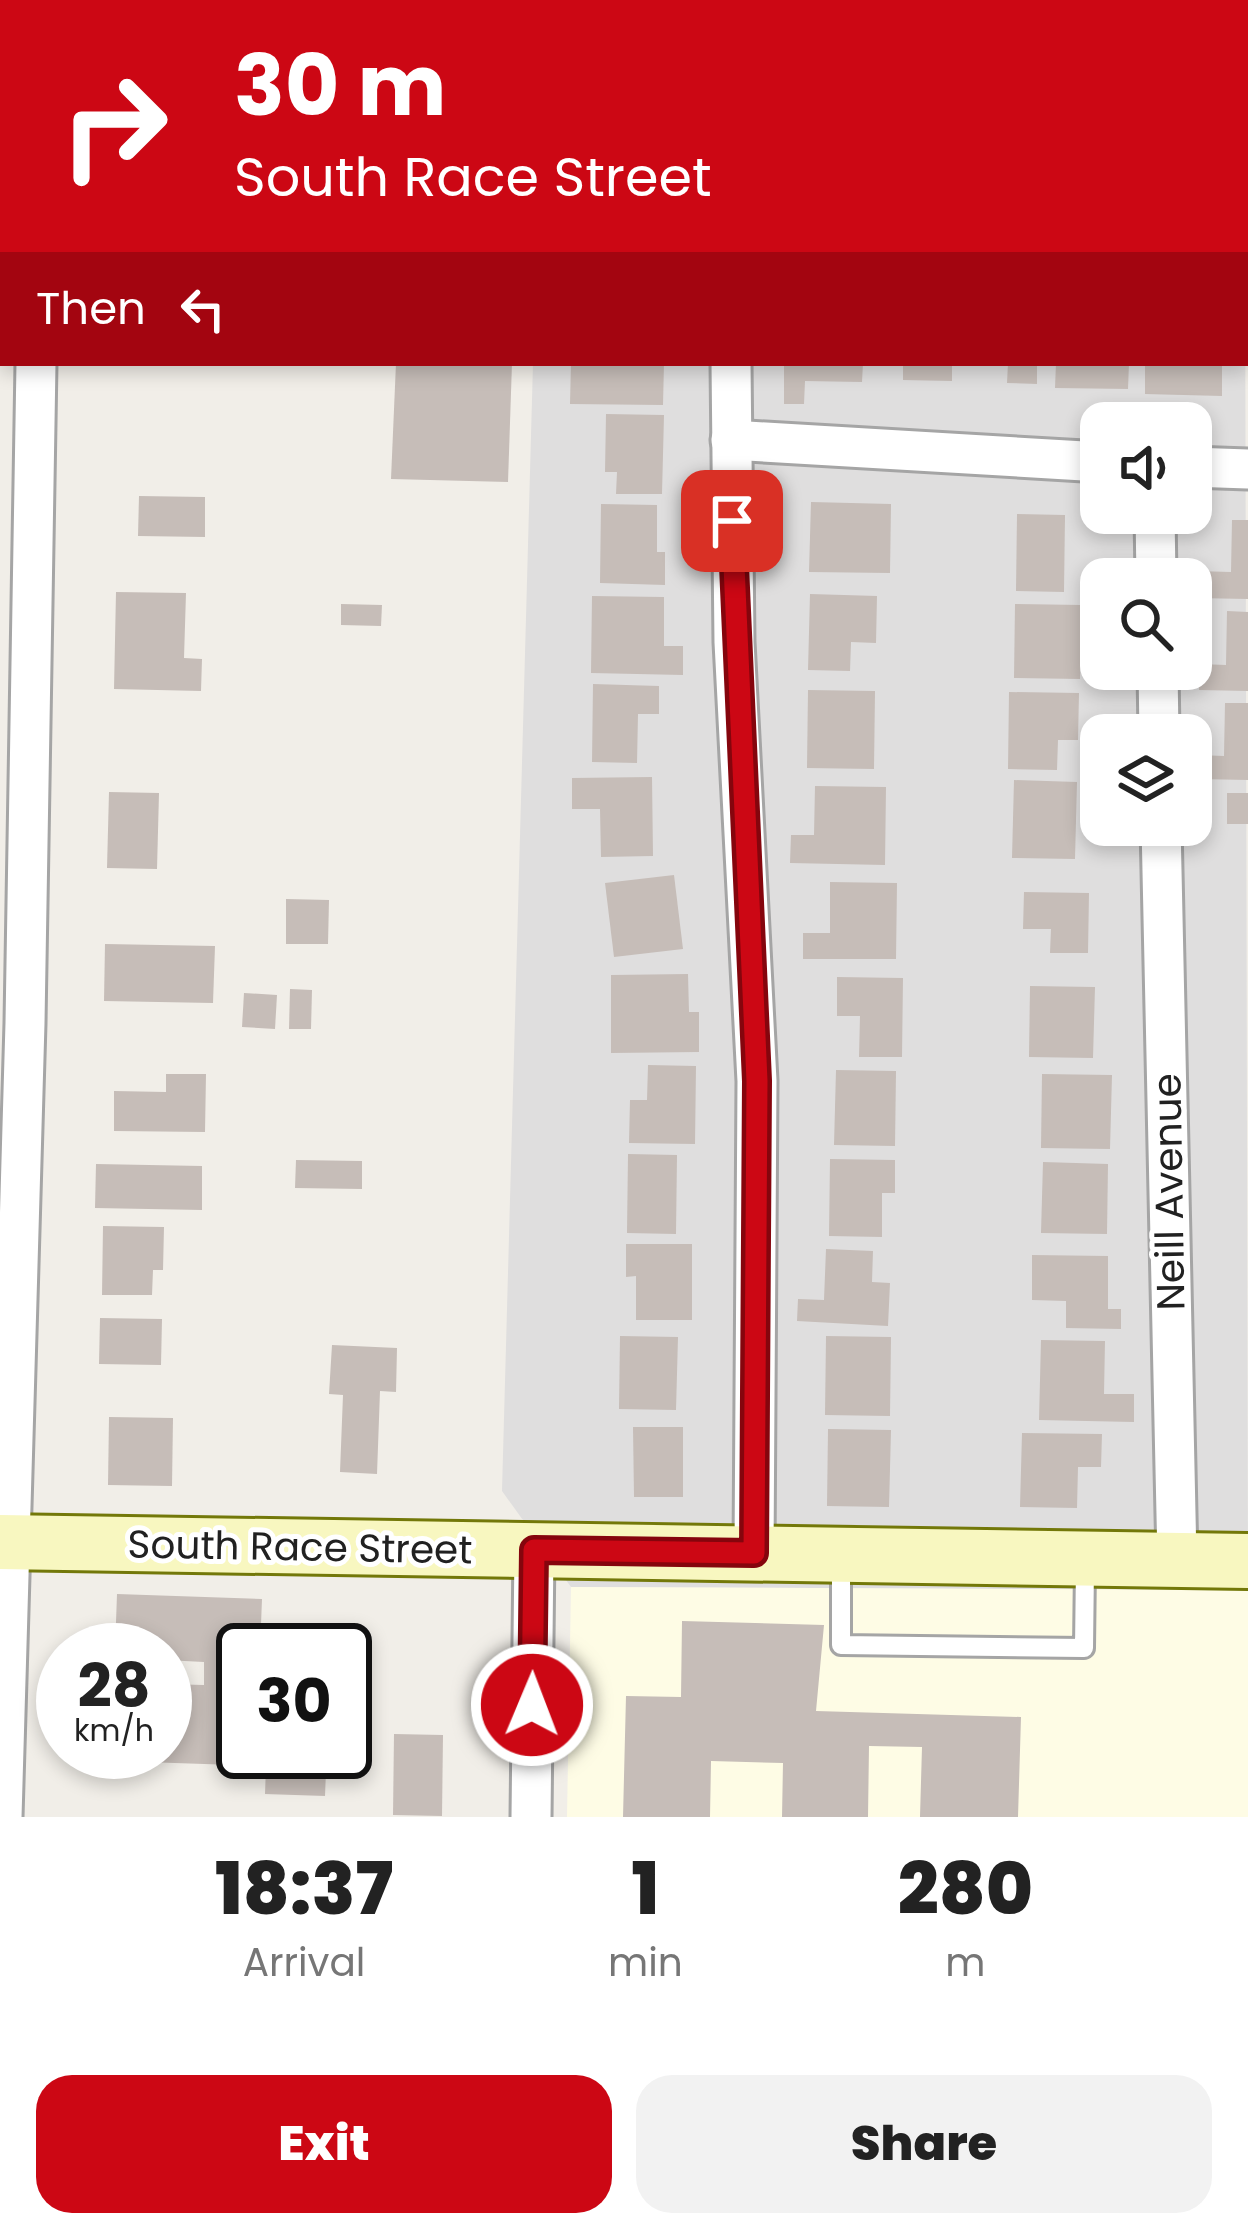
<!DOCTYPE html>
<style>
body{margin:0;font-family:Poppins,sans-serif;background:#f2f2f2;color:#222;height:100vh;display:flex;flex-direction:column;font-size:45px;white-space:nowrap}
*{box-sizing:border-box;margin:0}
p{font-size:39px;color:#767676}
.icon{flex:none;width:66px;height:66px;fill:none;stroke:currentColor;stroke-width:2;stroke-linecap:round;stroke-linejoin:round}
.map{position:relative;height:1817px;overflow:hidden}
.sheet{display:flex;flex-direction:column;background:#fff;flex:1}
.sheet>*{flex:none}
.guide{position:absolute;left:0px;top:0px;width:1248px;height:366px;box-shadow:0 6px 18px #0003;background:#cc0714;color:#fff;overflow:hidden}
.tools{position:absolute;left:1080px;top:402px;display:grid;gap:24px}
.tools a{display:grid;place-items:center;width:132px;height:132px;border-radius:24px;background:#fff;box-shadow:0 6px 18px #0003;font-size:60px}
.speed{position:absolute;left:36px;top:1623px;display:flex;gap:24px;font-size:60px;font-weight:700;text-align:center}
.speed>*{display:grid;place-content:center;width:156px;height:156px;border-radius:50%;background:#fff;box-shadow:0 6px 18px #0003;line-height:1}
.speed small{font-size:30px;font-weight:400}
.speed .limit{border:6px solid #111;border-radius:18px;background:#fff;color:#111}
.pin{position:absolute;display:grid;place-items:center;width:102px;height:102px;color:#fff;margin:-51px;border-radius:24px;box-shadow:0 6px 18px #0006}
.me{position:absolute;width:132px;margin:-66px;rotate:1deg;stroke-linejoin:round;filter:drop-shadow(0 0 9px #0008)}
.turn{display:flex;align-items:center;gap:42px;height:252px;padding:0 36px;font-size:54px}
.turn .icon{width:156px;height:156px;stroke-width:2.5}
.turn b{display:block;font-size:84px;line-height:102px}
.then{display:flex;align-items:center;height:114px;padding:0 36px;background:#0003;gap:24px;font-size:45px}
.eta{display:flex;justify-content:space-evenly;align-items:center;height:204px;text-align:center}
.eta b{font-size:72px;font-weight:800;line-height:84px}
.action{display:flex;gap:24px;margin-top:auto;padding:24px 36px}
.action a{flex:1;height:138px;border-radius:36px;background:#cc0714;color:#fff;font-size:48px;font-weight:800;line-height:138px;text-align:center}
.action a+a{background:#f2f2f2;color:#222}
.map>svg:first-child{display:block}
</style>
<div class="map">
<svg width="1248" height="1817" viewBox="0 0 1248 1817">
<rect width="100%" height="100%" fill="#f1eee8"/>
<path fill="#dfdede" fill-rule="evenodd" d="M1245,221L1248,1590L571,1587L502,1491L533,363H1245ZM1101,423H1191V513H1101ZM1101,579H1191V669H1101ZM1101,735H1191V825H1101Z"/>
<polygon fill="#fefce5" points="571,1587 1248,1590 1248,1817 567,1817"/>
<g fill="#c6bdb8">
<polygon points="396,363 512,363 508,482 391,479"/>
<polygon points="571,363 664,363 663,405 570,404"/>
<polygon points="784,363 863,363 862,382 805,381 804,404 784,404"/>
<polygon points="903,363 952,363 952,381 903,380"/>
<polygon points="1008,363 1037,363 1037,384 1007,383"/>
<polygon points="1056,363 1129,363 1128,389 1055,388"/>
<polygon points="1145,363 1222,363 1222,396 1145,394"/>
<polygon points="606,414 664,415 662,494 616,494 617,472 605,472"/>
<polygon points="139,496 205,497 205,537 138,536"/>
<polygon points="811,502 891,504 890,573 809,572"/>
<polygon points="601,504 657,505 657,552 665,552 665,585 600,583"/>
<polygon points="1017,514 1065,515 1064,592 1016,591"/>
<polygon points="1232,520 1248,520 1248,599 1195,598 1195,571 1231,572"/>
<polygon points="116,592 186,593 184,658 202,659 201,691 114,689"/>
<polygon points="810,594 877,596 876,643 851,642 850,671 808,670"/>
<polygon points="592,596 664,597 664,646 683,646 683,675 591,673"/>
<polygon points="341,604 382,605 381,626 341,625"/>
<polygon points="1015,604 1082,605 1080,679 1014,678"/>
<polygon points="1227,611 1248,612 1248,691 1199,690 1200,664 1226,665"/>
<polygon points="593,684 659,686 659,714 638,714 637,763 592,762"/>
<polygon points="808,690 875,691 874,769 807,768"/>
<polygon points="1009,692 1079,693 1078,740 1058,740 1057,770 1008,769"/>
<polygon points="1225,703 1248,703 1248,780 1198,779 1198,755 1224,756"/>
<polygon points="652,777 653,856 601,857 600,809 572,809 572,778"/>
<polygon points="1014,780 1077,782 1075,859 1012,858"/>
<polygon points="815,786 886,787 885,865 790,863 791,835 814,835"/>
<polygon points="109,792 159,793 157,869 107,868"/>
<rect x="1227" y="793" width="21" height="31"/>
<polygon points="674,875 683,949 614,957 605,883"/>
<polygon points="830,882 897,883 896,959 803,959 803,933 830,933"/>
<polygon points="1024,892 1089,893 1088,953 1050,953 1051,929 1023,929"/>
<polygon points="286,899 329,900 328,944 286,944"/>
<polygon points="105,944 215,946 213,1003 104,1001"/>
<polygon points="688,974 689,1012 699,1012 699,1052 611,1053 611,975"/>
<polygon points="837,977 903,978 902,1057 859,1057 860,1016 837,1016"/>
<polygon points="1030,986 1095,987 1093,1058 1029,1057"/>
<polygon points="290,989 312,990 311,1029 289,1029"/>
<polygon points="244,993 277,995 275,1029 242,1027"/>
<polygon points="648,1065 696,1066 695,1144 629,1143 630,1100 647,1100"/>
<polygon points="836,1070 896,1071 895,1146 834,1145"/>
<polygon points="166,1074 206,1074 205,1132 114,1131 114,1091 166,1092"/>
<polygon points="1042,1074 1112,1075 1110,1149 1041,1148"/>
<polygon points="628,1154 677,1155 676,1234 627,1233"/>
<polygon points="830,1159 895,1160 895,1193 882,1193 882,1237 829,1236"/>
<polygon points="296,1160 362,1161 362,1189 295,1188"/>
<polygon points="1043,1162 1108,1164 1107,1234 1041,1233"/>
<polygon points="96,1164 202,1166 202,1210 95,1208"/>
<polygon points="103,1226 164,1227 163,1270 153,1270 152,1295 102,1295"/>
<polygon points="626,1244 692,1244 692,1320 636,1320 636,1276 626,1277"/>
<polygon points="826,1249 873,1251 872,1282 890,1283 888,1326 797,1321 798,1299 824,1300"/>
<polygon points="1032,1255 1108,1256 1108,1309 1121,1309 1121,1329 1066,1328 1066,1301 1032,1300"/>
<polygon points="100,1318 162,1319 161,1365 99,1364"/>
<polygon points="620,1336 678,1337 676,1410 619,1409"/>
<polygon points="826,1336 891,1337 890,1416 825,1415"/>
<polygon points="1041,1340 1105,1341 1104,1394 1134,1394 1134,1422 1039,1420"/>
<polygon points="332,1345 397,1348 396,1392 380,1391 377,1474 340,1472 343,1395 329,1394"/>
<polygon points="109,1417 173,1418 172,1486 108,1485"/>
<polygon points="633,1427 683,1427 683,1497 634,1497"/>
<polygon points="828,1429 891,1430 889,1507 827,1506"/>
<polygon points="1022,1433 1102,1434 1101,1467 1078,1467 1077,1508 1020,1507"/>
<polygon points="117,1594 262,1599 260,1650 243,1650 243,1752 312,1752 311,1771 326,1771 325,1796 265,1794 266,1766 86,1760 86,1752 165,1752 165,1684 204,1685 204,1662 165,1660 165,1650 115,1650"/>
<polygon points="682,1621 824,1625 816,1711 1021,1717 1018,1817 920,1817 922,1747 869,1746 868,1817 782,1817 783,1763 711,1761 710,1817 623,1817 626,1696 681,1697"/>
<polygon points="345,1650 360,1650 357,1718 345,1718"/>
<polygon points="394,1734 443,1735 442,1816 393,1815"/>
</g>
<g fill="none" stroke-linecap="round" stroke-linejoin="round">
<g stroke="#a5a5a5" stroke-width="24">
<polyline id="lane" points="841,1560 841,1645 1084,1648 1085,1566"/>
</g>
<g stroke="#a5a5a5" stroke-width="45">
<g id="street">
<polyline points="37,3 37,0"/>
<polyline points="731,363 734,642 757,1081 754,1553"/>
<polyline points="731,440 1101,462"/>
<polyline points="1191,467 1248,469"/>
<polyline points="1155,513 1156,579"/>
<polyline points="1158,669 1159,735"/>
<polyline points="1161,825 1177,1560"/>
<polyline points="2,1817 25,1023 36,363"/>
<polyline points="531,1817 534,1550"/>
</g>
</g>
<g stroke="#737809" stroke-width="60">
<polyline id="secondary" points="0,1542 1248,1561"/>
</g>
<use href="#lane" stroke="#fff" stroke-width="18"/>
<use href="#street" stroke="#fff" stroke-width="39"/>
<use href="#secondary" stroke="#f8f7c0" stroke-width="54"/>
</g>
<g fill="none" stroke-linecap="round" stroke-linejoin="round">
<g stroke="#85050d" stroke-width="30">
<polyline id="route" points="532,1705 534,1550 754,1553 757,1081 732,521"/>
</g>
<use href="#route" stroke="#cc0714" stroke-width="21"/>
</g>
<g text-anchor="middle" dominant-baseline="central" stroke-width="10" stroke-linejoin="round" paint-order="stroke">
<g font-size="39" fill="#212121" stroke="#fff">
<text transform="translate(1169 1192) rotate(-91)">Neill Avenue</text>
<text transform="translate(300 1547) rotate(1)">South Race Street</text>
</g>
</g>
</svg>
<div class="tools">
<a><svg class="icon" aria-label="sound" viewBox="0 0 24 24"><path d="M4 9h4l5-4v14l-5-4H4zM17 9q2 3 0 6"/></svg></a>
<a><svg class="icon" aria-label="search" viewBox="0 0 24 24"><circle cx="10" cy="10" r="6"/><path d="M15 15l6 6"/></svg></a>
<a><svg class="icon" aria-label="layers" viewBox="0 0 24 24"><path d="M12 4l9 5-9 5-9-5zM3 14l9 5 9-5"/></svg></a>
</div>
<div class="speed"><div>28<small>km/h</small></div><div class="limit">30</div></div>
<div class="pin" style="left:732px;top:521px;background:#d93025"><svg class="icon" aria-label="arrive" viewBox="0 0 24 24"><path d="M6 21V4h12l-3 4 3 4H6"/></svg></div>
<svg class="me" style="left:532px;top:1705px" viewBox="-20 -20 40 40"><circle r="17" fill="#cc0714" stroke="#fff" stroke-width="3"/><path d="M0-11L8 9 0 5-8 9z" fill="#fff"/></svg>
<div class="guide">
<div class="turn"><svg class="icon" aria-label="right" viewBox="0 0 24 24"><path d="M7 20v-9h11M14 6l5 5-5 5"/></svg><div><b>30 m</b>South Race Street</div></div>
<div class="then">Then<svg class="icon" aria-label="left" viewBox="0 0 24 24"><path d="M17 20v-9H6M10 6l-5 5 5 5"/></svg></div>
</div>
</div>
<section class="sheet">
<div class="eta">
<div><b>18:37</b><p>Arrival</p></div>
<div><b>1</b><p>min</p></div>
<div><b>280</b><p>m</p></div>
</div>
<div class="action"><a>Exit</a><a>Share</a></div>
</section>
